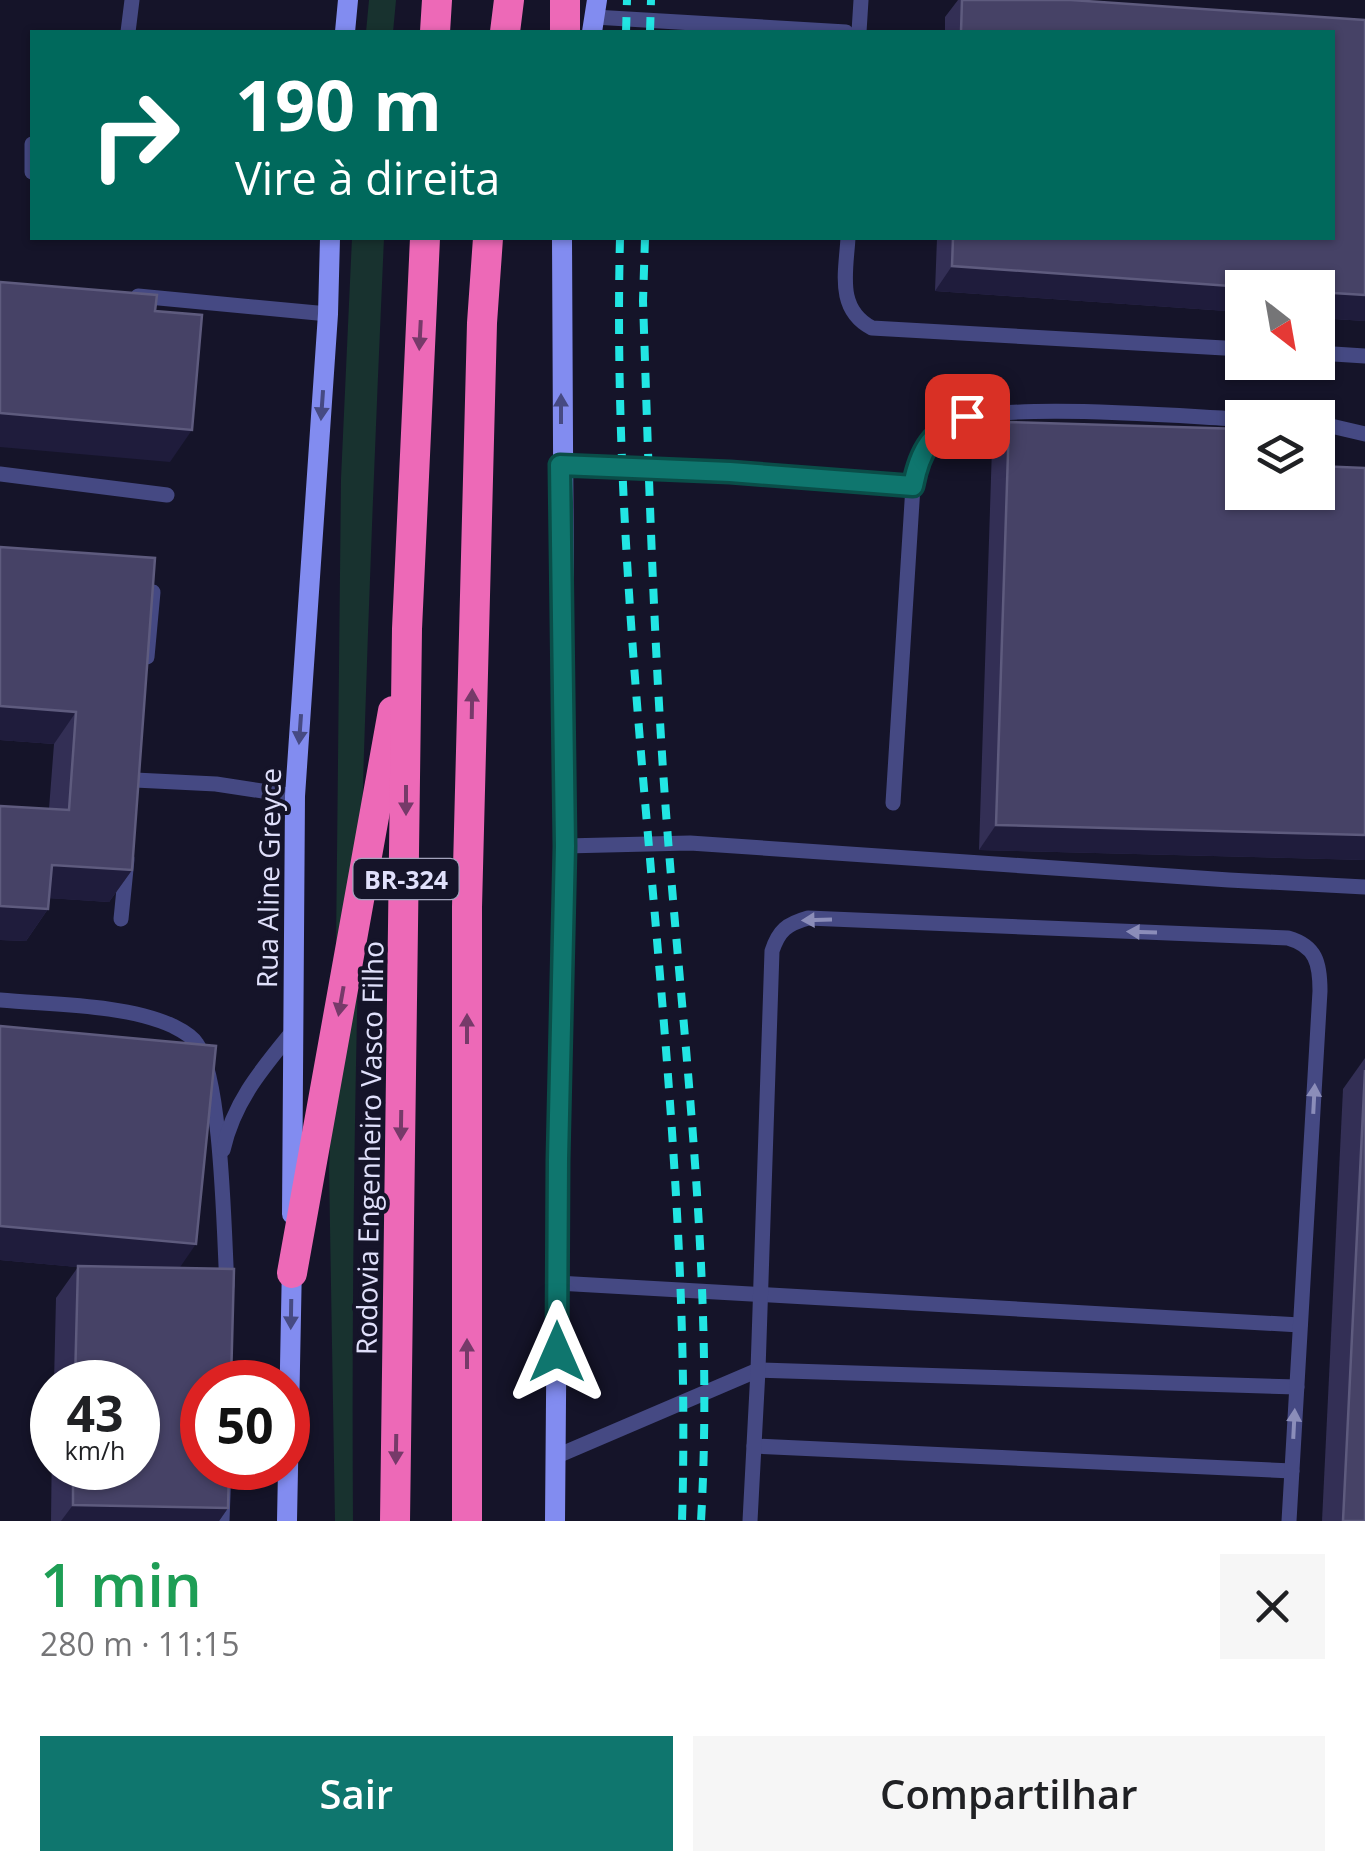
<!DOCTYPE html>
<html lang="pt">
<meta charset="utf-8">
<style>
body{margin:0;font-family:"Open Sans",sans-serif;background:#f6f6f6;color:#202124;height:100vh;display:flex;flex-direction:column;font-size:38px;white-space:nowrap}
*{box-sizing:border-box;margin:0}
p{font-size:32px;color:#757577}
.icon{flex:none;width:55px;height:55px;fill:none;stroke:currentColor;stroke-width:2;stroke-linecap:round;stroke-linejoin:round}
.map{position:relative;height:1521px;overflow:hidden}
.panel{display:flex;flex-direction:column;background:#fff;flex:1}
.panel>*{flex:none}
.guide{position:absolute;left:30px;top:30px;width:1305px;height:210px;border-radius:0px;box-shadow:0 2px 8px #0004;background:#00695c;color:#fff;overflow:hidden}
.needle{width:65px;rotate:149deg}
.controls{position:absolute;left:1225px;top:270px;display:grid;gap:20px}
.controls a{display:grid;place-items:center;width:110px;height:110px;border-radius:0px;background:#fff;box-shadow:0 2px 8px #0004;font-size:50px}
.speed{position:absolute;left:30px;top:1360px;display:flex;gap:20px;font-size:50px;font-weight:700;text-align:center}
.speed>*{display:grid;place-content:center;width:130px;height:130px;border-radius:50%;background:#fff;box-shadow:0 2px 8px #0004;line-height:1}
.speed small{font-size:25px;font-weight:400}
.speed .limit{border:15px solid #d22;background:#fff;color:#111}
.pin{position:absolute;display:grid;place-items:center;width:85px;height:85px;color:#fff;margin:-42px;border-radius:20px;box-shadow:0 5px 15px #0006}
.me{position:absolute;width:110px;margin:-55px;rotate:0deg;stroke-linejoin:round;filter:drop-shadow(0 0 8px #0008)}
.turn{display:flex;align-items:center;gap:35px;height:210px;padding:0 40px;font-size:45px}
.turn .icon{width:130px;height:130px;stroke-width:2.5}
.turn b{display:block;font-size:70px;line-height:85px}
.round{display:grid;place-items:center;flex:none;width:105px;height:105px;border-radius:0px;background:#f6f6f6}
.summary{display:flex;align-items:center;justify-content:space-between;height:170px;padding:0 40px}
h1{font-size:60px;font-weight:600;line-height:75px;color:#1e9e55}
.button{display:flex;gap:20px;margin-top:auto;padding:20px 40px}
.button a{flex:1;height:115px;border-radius:0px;background:#0f766e;color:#fff;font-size:40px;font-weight:600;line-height:115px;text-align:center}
.button a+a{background:#f6f6f6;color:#202124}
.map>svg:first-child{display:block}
</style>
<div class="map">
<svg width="1365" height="1521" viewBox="0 0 1365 1521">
<rect width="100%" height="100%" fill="#151429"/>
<g fill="#18322f">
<polygon points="369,0 396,0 393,32 366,32"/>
<path d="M352,238H384C365,665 350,1093 353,1521H335L329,1167L335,1043L341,479Z"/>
</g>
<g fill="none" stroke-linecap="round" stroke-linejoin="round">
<g stroke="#454983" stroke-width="15">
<polyline points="594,17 846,32"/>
<polyline points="128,32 132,0"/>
<polyline points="859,32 861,0"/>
<polyline points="32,144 32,172"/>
<path d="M848,238C846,272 836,309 872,328L1242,349"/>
<polyline points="138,296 328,314"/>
<polyline points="1318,353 1365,356"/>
<polyline points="1318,423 1365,434"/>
<polyline points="561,465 730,472 913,486"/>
<polyline points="0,474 167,495"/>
<polyline points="147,657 153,592"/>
<polyline points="135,780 216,784 295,796"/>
<path d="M893,803L913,486C917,465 925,439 944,426C982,399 1187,417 1242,419"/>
<polyline points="565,846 690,843 1229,880 1365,887"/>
<polyline points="121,919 127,859"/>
<path d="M0,1000C53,1005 125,1004 173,1026C181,1030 193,1037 197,1044C222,1080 224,1236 227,1286"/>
<path d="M223,1150C234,1101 262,1069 293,1031"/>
<polyline points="557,1283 1300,1325"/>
<polyline points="754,1446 1292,1471"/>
<polyline points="557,1456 758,1370 1297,1387"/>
<polyline points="222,1521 224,1468"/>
<path d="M750,1521L758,1370L772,951C779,930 787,924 808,918L1288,938C1316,946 1320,963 1320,991L1289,1521"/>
</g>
<g stroke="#828cf0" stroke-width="20">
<polyline points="345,32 348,0"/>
<polyline points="592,32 597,0"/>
<polyline points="292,1214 295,796 328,314 330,238"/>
<polyline points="287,1521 292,1263"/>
<polyline points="555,1521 558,1160 565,846 562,238"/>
</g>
<g stroke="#ed69b7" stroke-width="30">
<polyline points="435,32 437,0"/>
<polyline points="505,32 509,0"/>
<polyline points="565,32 565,0"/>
<polyline points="292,1273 393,711"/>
<polyline points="395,1521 407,629 425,238"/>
<polyline points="467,1521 467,907 482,323 488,238"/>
</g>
<g stroke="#22e5e3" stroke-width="8" stroke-dasharray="15 12" stroke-linecap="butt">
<polyline points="626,32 627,0"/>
<polyline points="650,32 651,0"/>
<path d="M620,238C609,666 695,1092 682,1521"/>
<path d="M645,238L643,301C649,480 654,660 668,839C686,1066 714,1294 701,1521"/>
</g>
</g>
<g fill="#332f55">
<polygon points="958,0 1071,0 1365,20 1365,321 1318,318 1318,288 1242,288 1242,312 935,291 937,238 1332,238 1332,32 945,32 945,17"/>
<polygon points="1009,422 1242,492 1365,468 1365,860 979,850 992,447"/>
<polygon points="0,547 155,558 132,870 109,902 49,898 48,909 26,941 0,940 0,806 49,809 54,744 0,740"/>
<polygon points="0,1026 180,1268 228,1508 219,1521 51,1521 52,1437 52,1468 138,1468 138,1382 54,1382 56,1298 78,1267 0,1260"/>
<polygon points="1365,1058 1365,1521 1322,1521 1343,1089"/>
</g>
<g fill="#1f1c3c">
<polygon points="952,266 1258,288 1242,288 1242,312 935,291"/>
<polygon points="1318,292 1365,295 1365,321 1318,318"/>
<polygon points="0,413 192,430 170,462 0,447"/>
<polygon points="0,706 76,712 54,744 0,740"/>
<polygon points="996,825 1365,835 1365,860 979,850"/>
<polygon points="52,865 132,870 109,902 29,897"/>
<polygon points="0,906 48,909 26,941 0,940"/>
<polygon points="0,1226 196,1244 174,1276 0,1260"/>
<polygon points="73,1505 228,1508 219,1521 61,1521"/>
</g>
<g fill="#464266" stroke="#5e5b7e" stroke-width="2.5">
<polygon points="962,0 1071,0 1365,20 1365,295 1318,292 1318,288 1258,288 952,266 953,238 1332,238 1332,32 961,32"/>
<polygon points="0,282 157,295 155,311 202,315 192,430 0,413"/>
<polygon points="1009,422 1242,429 1242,492 1318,492 1318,466 1365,468 1365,835 996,825"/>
<polygon points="0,547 155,558 132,870 52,865 48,909 0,906 0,806 69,810 76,712 0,706"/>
<polygon points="0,1026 216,1046 196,1244 0,1226"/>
<polygon points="1365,1070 1365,1521 1343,1521"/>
<polygon points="78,1266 234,1269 231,1382 202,1382 202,1468 229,1468 228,1508 73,1505 73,1468 138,1468 138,1382 75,1382"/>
</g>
<defs><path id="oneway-solid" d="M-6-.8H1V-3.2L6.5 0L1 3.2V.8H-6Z" transform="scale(2.5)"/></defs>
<g fill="#763a69">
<use href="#oneway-solid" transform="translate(420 335) rotate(93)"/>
<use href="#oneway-solid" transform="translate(472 704) rotate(-89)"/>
<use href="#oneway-solid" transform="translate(406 800) rotate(90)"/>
<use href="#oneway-solid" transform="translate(341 1001) rotate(100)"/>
<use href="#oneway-solid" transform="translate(467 1029) rotate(-90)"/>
<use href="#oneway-solid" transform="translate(401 1125) rotate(91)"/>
<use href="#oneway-solid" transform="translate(467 1354) rotate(-90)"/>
<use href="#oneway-solid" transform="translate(396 1449) rotate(91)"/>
</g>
<g fill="#464a83">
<use href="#oneway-solid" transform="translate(322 405) rotate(94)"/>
<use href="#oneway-solid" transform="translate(561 409) rotate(-90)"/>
<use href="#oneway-solid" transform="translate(300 729) rotate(94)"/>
<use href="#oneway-solid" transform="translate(291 1314) rotate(91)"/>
</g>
<g fill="#8b8db9">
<use href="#oneway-solid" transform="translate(817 920) rotate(178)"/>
<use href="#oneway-solid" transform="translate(1142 932) rotate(-178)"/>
<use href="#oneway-solid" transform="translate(1314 1099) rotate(-87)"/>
<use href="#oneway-solid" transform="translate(1294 1424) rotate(-87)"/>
</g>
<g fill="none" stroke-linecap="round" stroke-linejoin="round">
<g stroke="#0a4d48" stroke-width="25">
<path id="route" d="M557,1352L558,1160L565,846L560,465L730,472L913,486C920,449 932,431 967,416"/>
</g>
<use href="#route" stroke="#0f766e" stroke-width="18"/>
</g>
<g text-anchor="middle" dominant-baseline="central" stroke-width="8" stroke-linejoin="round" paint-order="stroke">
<rect fill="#151429" stroke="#a3a3bc" stroke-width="2.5" x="353.5" y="859" width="105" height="40" rx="8"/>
<g font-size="25" font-weight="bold" fill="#e0e0fb">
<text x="406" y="879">BR-324</text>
</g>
<g font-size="28" fill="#e0e0fb" stroke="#151429">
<text transform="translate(268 878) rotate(-89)">Rua Aline Greyce</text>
<text transform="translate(369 1148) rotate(-89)">Rodovia Engenheiro Vasco Filho</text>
</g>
</g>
</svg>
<div class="controls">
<a><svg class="needle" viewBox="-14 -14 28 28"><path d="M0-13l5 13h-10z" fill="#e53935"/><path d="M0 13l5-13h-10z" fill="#757577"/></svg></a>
<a><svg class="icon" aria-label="layers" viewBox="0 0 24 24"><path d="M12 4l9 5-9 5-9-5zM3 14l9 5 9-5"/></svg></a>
</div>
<div class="speed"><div>43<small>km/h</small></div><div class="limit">50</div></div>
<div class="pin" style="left:967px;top:416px;background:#d93025"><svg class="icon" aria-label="arrive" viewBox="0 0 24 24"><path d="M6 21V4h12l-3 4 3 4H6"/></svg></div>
<svg class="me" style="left:557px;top:1352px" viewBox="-20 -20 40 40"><path d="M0-17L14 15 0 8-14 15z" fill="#0f766e" stroke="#fff" stroke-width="4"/></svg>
<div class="guide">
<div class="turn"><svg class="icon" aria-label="right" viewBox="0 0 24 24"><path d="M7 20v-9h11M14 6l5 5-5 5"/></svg><div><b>190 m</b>Vire à direita</div></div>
</div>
</div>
<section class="panel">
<div class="summary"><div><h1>1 min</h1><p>280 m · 11:15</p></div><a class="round"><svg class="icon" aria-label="close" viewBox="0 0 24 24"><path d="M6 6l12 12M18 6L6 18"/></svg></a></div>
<div class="button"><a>Sair</a><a>Compartilhar</a></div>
</section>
